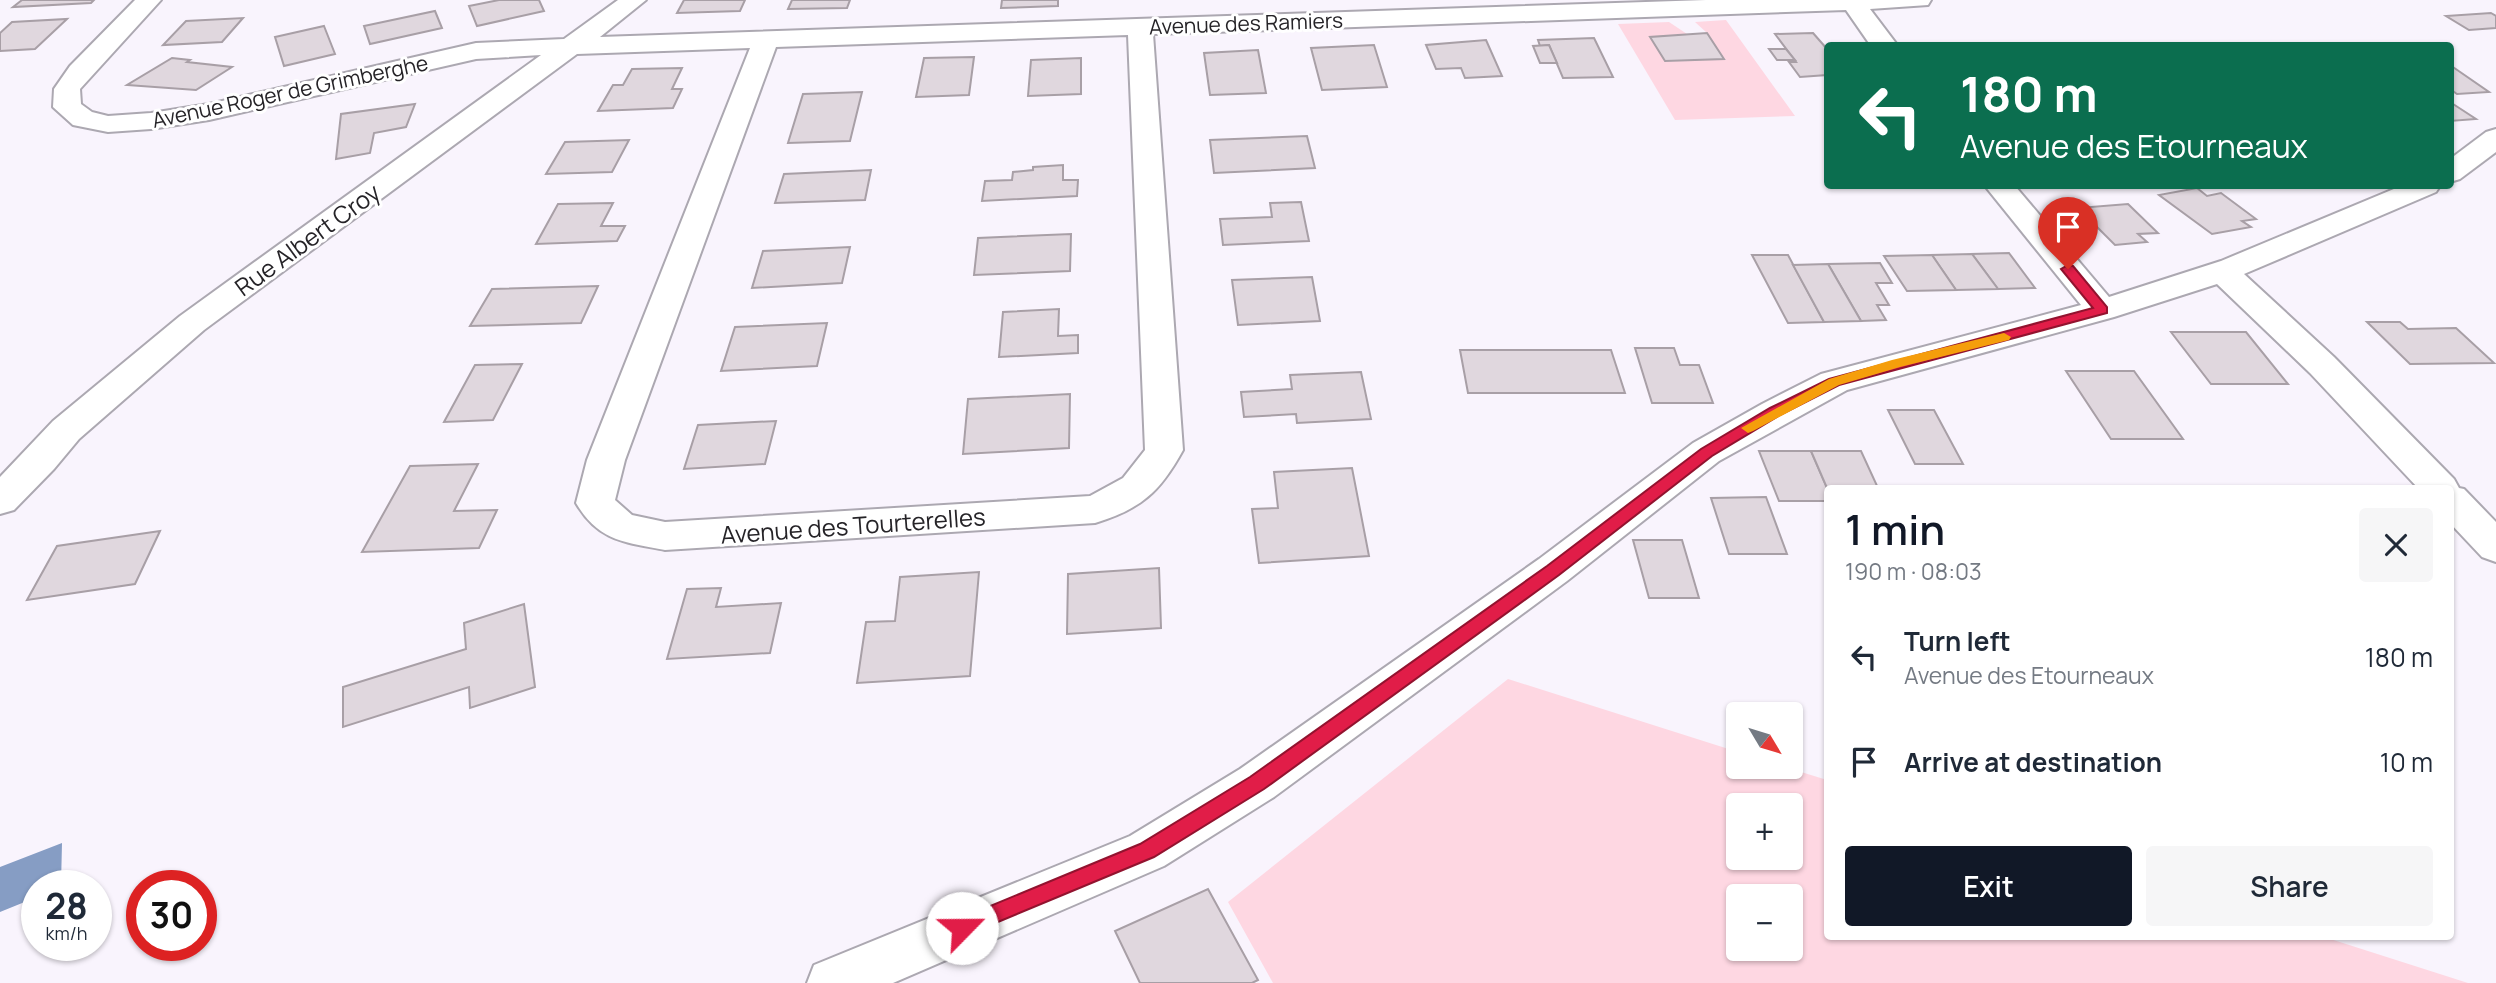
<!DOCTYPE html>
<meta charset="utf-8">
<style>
body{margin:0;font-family:Manrope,sans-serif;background:#f6f6f7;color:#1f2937;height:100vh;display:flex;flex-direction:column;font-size:26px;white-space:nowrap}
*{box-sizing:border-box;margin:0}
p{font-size:23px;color:#747a83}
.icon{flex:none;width:38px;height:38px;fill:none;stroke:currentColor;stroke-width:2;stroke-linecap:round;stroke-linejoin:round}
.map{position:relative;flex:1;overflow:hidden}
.details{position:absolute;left:1824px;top:485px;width:630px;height:455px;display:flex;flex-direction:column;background:#fff;border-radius:7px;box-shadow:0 2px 5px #0004}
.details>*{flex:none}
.guide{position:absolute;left:1824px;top:42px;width:630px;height:147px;border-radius:7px;box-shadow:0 2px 5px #0004;background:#0b6e4f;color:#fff;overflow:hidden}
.needle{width:46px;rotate:128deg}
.fabs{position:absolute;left:1726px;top:702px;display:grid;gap:14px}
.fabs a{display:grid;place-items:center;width:77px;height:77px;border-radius:7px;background:#fff;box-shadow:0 2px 5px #0004;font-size:35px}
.speed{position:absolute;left:21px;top:870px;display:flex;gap:14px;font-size:35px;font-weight:700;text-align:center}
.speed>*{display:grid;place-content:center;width:91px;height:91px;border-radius:50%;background:#fff;box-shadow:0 2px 5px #0004;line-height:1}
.speed small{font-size:18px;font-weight:400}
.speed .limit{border:10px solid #d22;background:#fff;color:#111}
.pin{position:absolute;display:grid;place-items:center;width:60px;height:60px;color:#fff;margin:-72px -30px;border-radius:50% 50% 50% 0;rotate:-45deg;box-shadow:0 0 7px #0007}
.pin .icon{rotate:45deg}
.me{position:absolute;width:77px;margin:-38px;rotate:67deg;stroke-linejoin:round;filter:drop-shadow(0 0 5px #0008)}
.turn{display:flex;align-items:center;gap:24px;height:147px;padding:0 21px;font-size:32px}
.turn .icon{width:91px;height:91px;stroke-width:2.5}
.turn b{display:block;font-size:49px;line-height:60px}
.round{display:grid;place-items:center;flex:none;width:74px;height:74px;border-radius:7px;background:#f6f6f7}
.summary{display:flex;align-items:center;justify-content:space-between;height:119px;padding:0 21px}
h1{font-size:42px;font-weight:600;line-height:52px;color:#111827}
.cta{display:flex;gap:14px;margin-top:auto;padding:14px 21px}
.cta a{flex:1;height:80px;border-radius:7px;background:#111827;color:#fff;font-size:28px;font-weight:600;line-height:80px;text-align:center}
.cta a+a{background:#f6f6f7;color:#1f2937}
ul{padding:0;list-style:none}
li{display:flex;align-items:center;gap:21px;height:105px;padding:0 21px}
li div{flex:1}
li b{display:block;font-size:26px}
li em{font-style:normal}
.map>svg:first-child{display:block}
</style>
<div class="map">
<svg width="2496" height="983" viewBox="0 0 2496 983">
<rect width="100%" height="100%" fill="#f9f4fd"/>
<g fill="#fed7e2" fill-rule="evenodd">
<polygon points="1726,20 1795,116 1675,120 1618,24 1669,22 1687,34 1688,36 1651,37 1665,61 1724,59 1707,33 1695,22"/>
<path d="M1508,679L1738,752V766L1785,767L1827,780V936H2321L2468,983H1273L1228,902ZM1790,805V858H1738V805ZM1790,896V948H1738V896Z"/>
</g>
<polygon fill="#869dc4" points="62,843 61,885 37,886 37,897 0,912 0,867"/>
<g fill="#e0d7de" stroke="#a89fa6" stroke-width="2">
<polygon points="22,0 94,0 91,3 13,7"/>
<polygon points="499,0 539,0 544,11 477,26 469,6"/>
<polygon points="684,0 745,0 740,11 677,13"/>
<polygon points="792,0 850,0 847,8 788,9"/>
<polygon points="1002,0 1058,0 1058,6 1001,8"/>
<polygon points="435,11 442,28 370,44 364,26"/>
<polygon points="2491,13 2496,16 2496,28 2469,30 2446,16"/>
<polygon points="243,18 222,42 163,45 186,21"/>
<polygon points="67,19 35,49 0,51 0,33 12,22"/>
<polygon points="324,26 335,54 284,66 275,37"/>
<polygon points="1707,33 1724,59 1665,61 1650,37"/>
<polygon points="1813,33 1827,49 1827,75 1800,77 1789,62 1796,62 1775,34"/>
<polygon points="1594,38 1613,77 1563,78 1549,45 1540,46 1538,40"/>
<polygon points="1486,40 1502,76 1465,78 1461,68 1436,69 1426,45"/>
<polygon points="1374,45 1387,87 1322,90 1311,48"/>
<polygon points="1549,45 1557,63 1540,63 1533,46"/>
<polygon points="1769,49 1786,49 1795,60 1777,60"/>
<polygon points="1258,50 1266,93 1210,95 1204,53"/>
<polygon points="974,57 969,95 916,97 924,58"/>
<polygon points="172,58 190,60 187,62 232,67 196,90 127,85"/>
<polygon points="1081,58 1081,94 1028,96 1031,60"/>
<polygon points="2450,65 2489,92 2457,94 2450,89"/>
<polygon points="682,68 672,89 682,89 673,108 598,111 613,85 623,85 632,69"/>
<polygon points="862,92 850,141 788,143 803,94"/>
<polygon points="2450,102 2476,119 2450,121"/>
<polygon points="415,104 406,127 374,133 370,153 336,159 341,114"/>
<polygon points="1307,136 1315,168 1214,173 1210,140"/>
<polygon points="629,140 612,172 546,174 565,142"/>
<polygon points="1063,165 1063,180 1078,180 1077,196 982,201 985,181 1012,180 1013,172 1033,170 1033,167"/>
<polygon points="871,170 865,200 775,203 784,174"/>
<polygon points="2197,188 2207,196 2221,193 2256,219 2242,221 2251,227 2212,234 2159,195"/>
<polygon points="1301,202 1309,241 1223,245 1220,219 1272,217 1270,203"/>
<polygon points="613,203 601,226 625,226 617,241 536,244 558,204"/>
<polygon points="2128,204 2158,233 2138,234 2147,242 2115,245 2078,208"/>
<polygon points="1071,234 1070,271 974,275 978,238"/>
<polygon points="850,247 842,283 752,288 763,251"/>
<polygon points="2009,253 2035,288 1998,289 1972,254"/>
<polygon points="1972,254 1998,289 1956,290 1932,255"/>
<polygon points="1752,255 1788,255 1824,322 1788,323"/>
<polygon points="1932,255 1956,290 1907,291 1884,256"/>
<polygon points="1880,263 1892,283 1876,283 1889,305 1877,305 1886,320 1861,321 1828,264"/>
<polygon points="1828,264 1861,321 1824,322 1793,265"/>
<polygon points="1312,277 1320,321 1238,325 1232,280"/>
<polygon points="598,286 581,323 470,326 492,289"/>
<polygon points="1059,309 1058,336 1078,335 1078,353 999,357 1003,312"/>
<polygon points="2367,322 2400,322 2408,329 2456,328 2494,363 2410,364"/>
<polygon points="827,323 817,366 721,371 735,327"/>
<polygon points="2171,332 2246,332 2288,384 2211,384"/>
<polygon points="1635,348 1674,348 1680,365 1699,365 1713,403 1652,403"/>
<polygon points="1460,350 1611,350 1625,393 1468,393"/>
<polygon points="522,364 493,420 444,422 475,365"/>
<polygon points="2066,371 2134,371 2183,439 2111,439"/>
<polygon points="1361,372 1371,419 1297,423 1296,414 1244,417 1241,392 1292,389 1290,375"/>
<polygon points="1070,394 1069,448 963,454 968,399"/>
<polygon points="1888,410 1934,410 1963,464 1915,464"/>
<polygon points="776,421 765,464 684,469 698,425"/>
<polygon points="1759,451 1811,451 1827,488 1827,501 1779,501"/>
<polygon points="1811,451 1861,451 1878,488 1827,488"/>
<polygon points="478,464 454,511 497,510 479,548 362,552 410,466"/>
<polygon points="1352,468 1369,556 1259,563 1252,509 1278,508 1274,472"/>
<polygon points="1766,497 1787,554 1729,554 1711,498"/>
<polygon points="160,531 135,584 27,600 57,546"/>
<polygon points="1633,540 1682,540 1699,598 1649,598"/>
<polygon points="1159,568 1161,628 1067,634 1068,574"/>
<polygon points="979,572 970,676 857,683 866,622 895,621 900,577"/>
<polygon points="721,588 716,607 781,603 770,653 667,659 687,589"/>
<polygon points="524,604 535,687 470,708 469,687 343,727 343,687 466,649 464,623"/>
<polygon points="1208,889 1258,980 1252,983 1140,983 1115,931"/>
</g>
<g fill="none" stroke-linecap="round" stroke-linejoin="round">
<g stroke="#aca8b1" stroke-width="4">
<g id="minor">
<path d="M135,0H161L80,89L81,104L92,112L108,116L151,113L209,104L476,43L564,39L618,0H646L600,37L1706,0H1931L1928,5L1870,9L1898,46H1871L1846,10L1153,34L1183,450C1160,492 1141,509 1095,523L665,550C625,542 599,542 576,503L587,460L750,48L577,54L204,330L79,439L54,469L14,510L0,514V477L53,421L180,316L541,55L476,59L209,120L151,129L108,132L73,125L53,107L54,89L70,66ZM1128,35L1145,450L1123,478L1090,496L665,522L632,515L615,500L625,460L776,47Z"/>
<polygon points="2496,129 2496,152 2460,179 2450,182 2450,159 2486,132"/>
<polygon points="1985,186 2015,186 2109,297 2221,261 2401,186 2440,186 2436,192 2244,274 2334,357 2454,479 2459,488 2464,489 2496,522 2496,562 2482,557 2450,523 2450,488 2418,488 2310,373 2217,284 2114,317 1847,390 1719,461 1567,581 1274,797 1164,866 893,983 807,983 814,965 1130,836 1240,769 1539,559 1693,443 1762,404 1821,374 2081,305"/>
</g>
</g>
<use href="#minor" fill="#fff" fill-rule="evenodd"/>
</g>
<polygon fill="#e11d48" stroke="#92132f" stroke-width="2" points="2068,265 2073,266 2107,307 2107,313 1839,385 1780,415 1712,456 1559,575 1264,789 1154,857 969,934 962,937 954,934 951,928 954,921 1140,844 1250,777 1547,566 1701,449 1770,408 1829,379 2093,308 2061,269"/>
<polygon fill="#f59e0b" points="2004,333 2011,337 2009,340 1900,367 1839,385 1753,431 1748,433 1741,428 1829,379 1892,360"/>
<g text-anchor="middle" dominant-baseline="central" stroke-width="6" stroke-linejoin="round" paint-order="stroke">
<g font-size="21" fill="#252327" stroke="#fff">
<text transform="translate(1246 23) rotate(-2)">Avenue des Ramiers</text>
<text transform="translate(290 91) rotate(-12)">Avenue Roger de Grimberghe</text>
</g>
<g font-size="24" fill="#252327" stroke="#fff">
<text transform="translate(307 239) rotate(-36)">Rue Albert Croy</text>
<text transform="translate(853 525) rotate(-4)">Avenue des Tourterelles</text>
</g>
</g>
</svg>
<div class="fabs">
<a><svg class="needle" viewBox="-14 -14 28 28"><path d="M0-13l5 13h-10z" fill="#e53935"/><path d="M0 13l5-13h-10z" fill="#747a83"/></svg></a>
<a>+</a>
<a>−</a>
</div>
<div class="speed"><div>28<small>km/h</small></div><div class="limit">30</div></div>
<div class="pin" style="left:2068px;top:269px;background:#d93025"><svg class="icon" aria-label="arrive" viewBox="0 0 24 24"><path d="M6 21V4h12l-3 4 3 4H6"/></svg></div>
<svg class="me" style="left:962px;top:928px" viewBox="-20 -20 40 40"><circle r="19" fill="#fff"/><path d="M0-13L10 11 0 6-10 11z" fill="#e11d48"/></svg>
<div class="guide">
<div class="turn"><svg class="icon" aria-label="left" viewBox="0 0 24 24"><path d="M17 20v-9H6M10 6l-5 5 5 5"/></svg><div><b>180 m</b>Avenue des Etourneaux</div></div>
</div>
<section class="details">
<div class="summary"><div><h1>1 min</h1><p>190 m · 08:03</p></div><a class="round"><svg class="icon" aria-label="close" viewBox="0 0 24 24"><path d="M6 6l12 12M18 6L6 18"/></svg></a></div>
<ul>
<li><svg class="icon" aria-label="left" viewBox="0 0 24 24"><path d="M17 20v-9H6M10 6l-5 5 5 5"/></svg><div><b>Turn left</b><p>Avenue des Etourneaux</p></div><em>180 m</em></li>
<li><svg class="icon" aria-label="arrive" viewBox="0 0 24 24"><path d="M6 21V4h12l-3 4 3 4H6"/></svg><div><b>Arrive at destination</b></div><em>10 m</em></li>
</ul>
<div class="cta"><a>Exit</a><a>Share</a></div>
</section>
</div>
